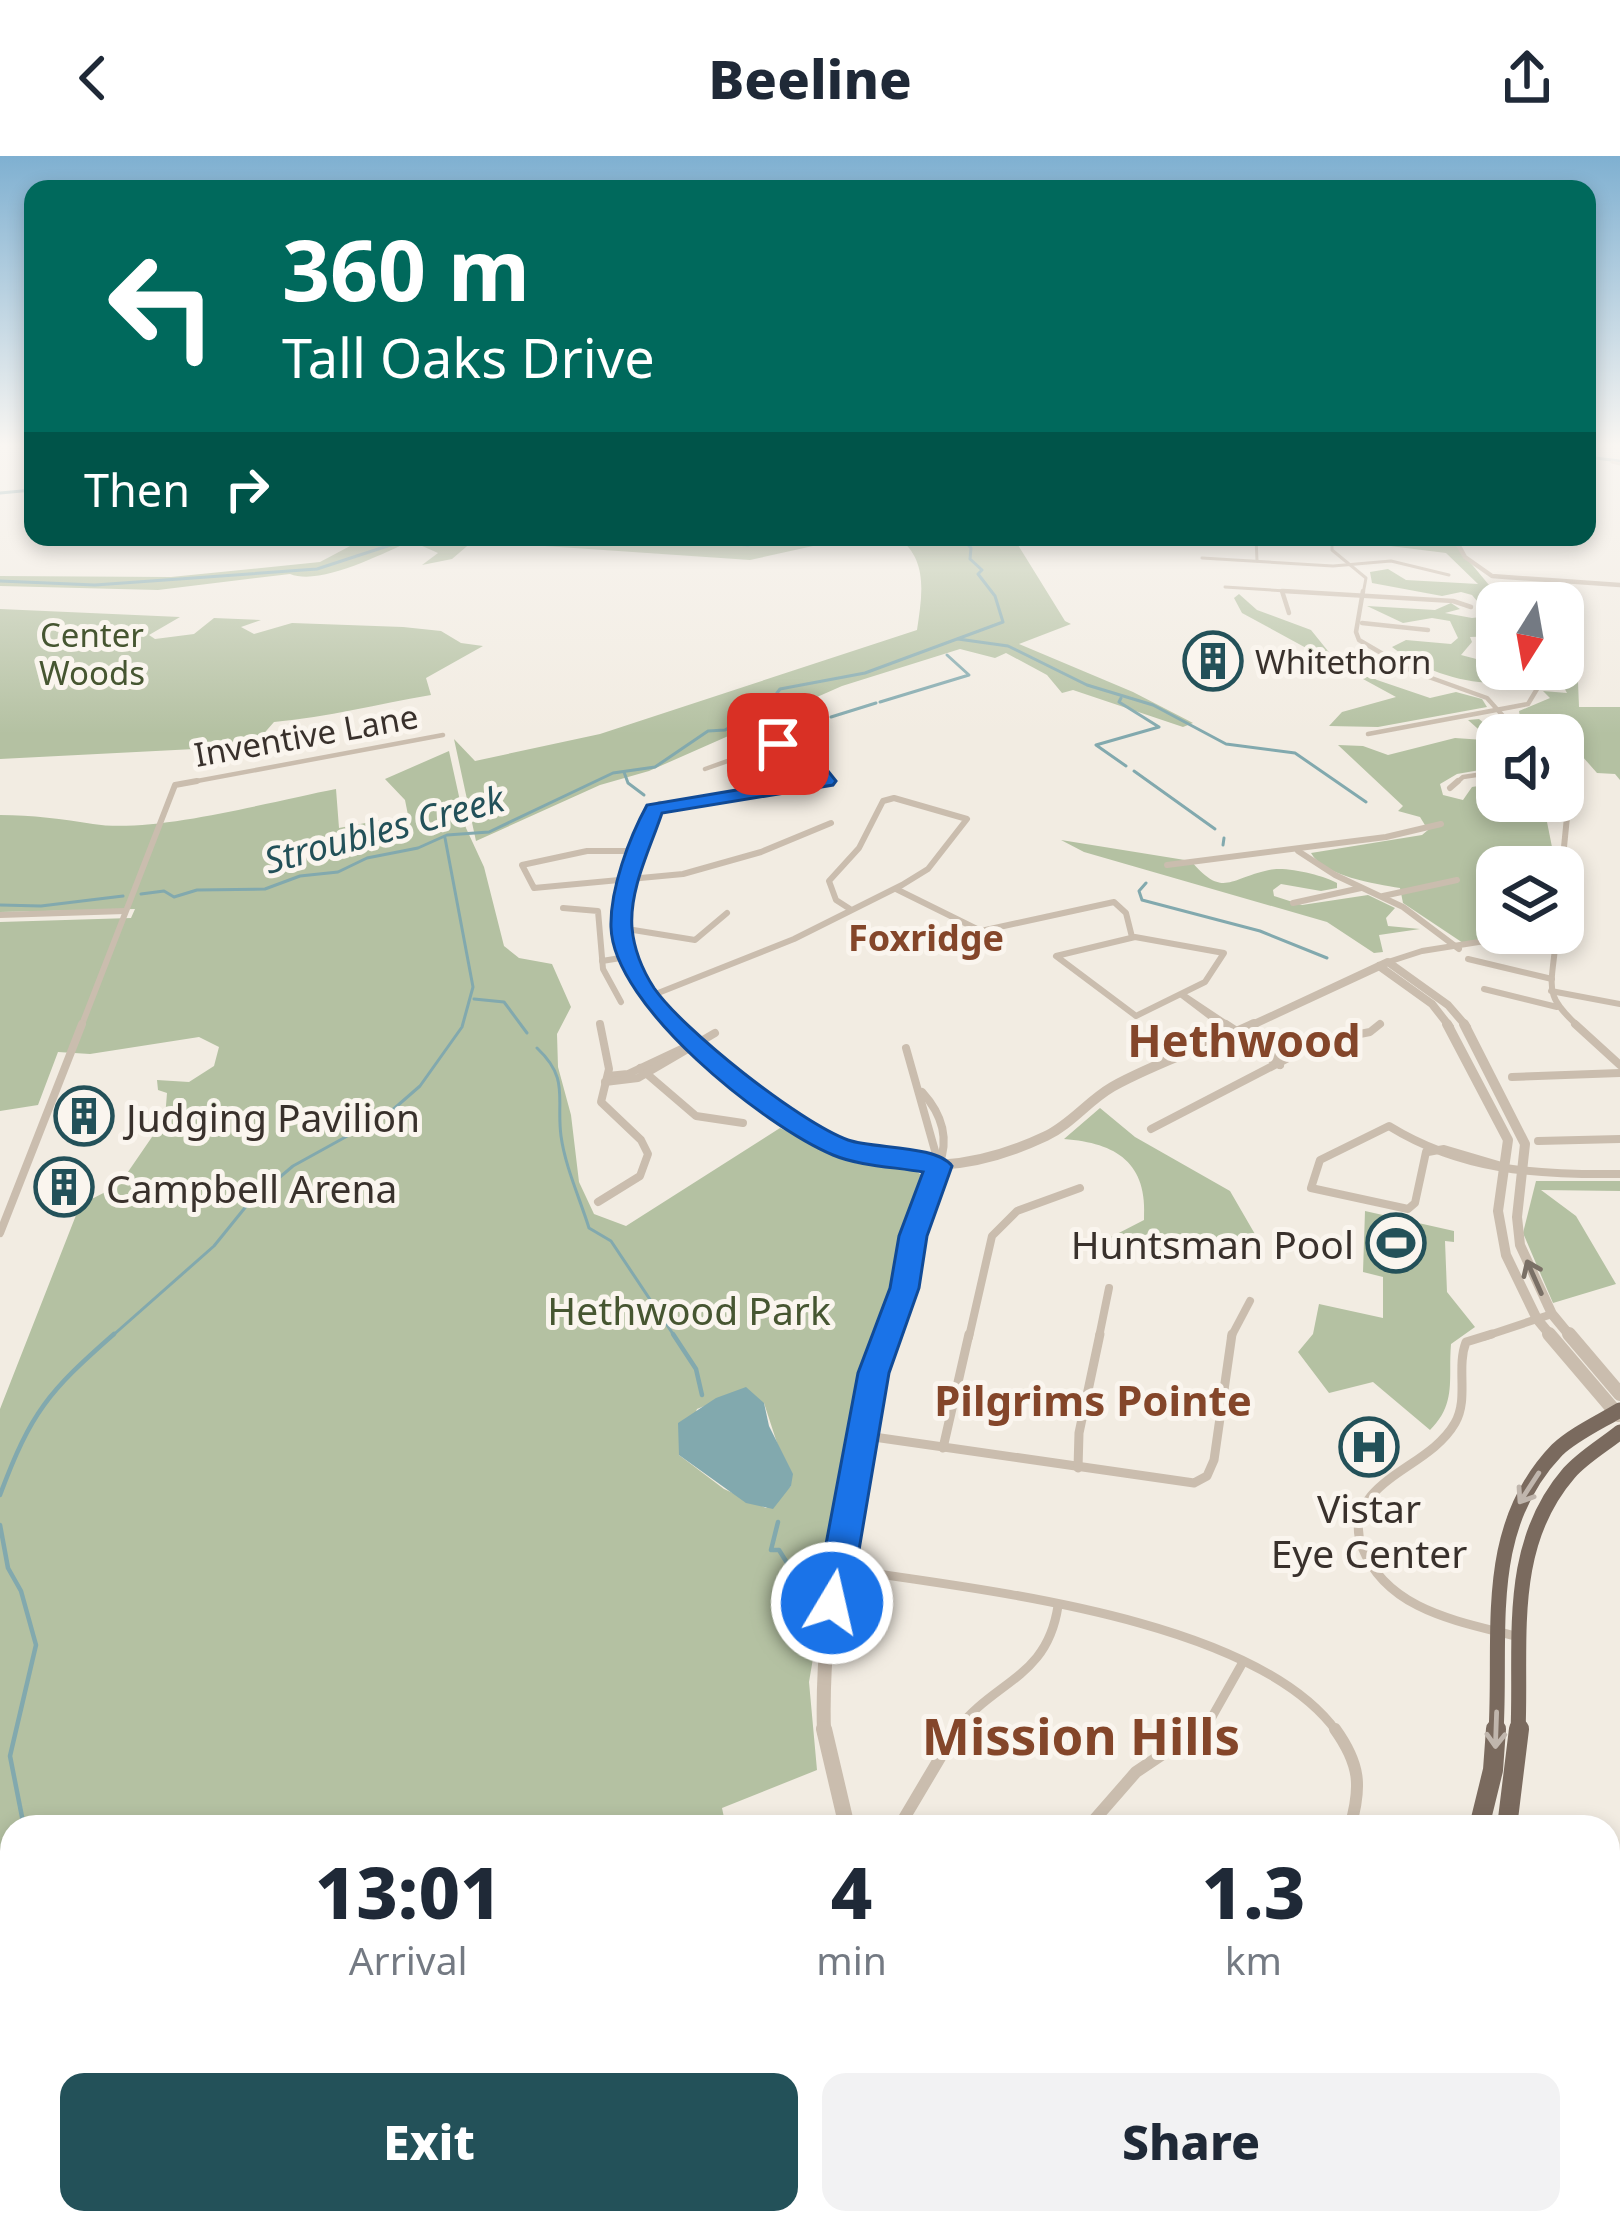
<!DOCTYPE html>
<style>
body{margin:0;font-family:"Noto Sans",sans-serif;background:#f2f2f3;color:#1f2937;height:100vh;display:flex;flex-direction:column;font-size:45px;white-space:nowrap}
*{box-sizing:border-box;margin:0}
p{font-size:39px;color:#747a83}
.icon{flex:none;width:66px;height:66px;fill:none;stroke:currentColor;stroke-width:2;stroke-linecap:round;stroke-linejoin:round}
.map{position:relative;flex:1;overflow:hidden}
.side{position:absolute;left:0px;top:1659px;width:1620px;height:420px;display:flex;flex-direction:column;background:#fff;border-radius:36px 36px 0 0;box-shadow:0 6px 18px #0003}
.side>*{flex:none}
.top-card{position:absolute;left:24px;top:24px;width:1572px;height:366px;border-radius:24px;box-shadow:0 6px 18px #0003;background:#00695c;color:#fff;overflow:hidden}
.needle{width:78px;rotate:191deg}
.buttons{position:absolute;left:1476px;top:426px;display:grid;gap:24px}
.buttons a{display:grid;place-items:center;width:108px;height:108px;border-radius:24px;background:#fff;box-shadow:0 6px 18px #0003;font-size:60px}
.pin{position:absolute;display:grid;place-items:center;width:102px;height:102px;color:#fff;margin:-51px;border-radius:24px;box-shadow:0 6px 18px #0006}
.me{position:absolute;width:132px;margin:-66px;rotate:9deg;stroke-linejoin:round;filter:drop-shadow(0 0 9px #0008)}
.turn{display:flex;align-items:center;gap:42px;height:252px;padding:0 60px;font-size:54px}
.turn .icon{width:156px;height:156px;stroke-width:2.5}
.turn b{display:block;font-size:84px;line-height:102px}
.then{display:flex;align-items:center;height:114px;padding:0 60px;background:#0003;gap:24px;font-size:45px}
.eta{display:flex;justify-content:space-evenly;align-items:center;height:204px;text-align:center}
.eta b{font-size:72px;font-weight:800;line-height:84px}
.primary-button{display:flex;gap:24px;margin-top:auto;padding:24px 60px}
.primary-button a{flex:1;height:138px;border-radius:24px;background:#235159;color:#fff;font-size:48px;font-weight:800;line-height:138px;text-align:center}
.primary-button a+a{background:#f2f2f3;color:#1f2937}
header{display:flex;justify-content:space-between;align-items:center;height:156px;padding:0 60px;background:#fff;font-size:54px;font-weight:800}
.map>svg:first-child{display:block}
</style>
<header><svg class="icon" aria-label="back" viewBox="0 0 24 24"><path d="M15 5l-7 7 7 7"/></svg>Beeline<svg class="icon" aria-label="share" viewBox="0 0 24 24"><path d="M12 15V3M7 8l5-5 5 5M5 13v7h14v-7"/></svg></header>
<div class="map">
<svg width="1620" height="2079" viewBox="0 0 1620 2079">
<rect width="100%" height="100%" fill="#f2ece2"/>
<g fill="#b4c1a2" fill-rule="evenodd">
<path d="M367,381H854L750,404L473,385L452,403L422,409L438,397L411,385C381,398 321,430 290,418L158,434L0,430V420L171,421L320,406Z"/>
<path d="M897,381H1013L1065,465L1071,468L1019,488L1133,536L1193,567L1183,571L1073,534L1062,537L1047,519L1006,497L995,502L960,493L842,530L649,615L600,629L476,685L454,583L475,605L600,578L917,474C922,440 929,403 897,381Z"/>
<polygon points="1383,381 1449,381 1504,447 1481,443 1497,449 1482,451 1472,439 1461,436 1442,440 1372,427 1370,416 1388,413 1406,424 1478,428 1446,397 1382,389"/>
<polygon points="1239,438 1257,454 1311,474 1332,500 1377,524 1430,542 1456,536 1482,543 1487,551 1378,571 1329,570 1342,556 1396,541 1242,457 1234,442"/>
<path d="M1451,447L1460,453L1445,457L1472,462L1497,459V475L1484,477L1497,480L1470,481L1472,486L1461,499L1484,505L1497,518L1492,527C1458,526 1420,513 1392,491L1406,484L1451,488L1458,482L1450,465L1432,462L1403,467L1367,450L1435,454Z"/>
<path d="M0,453L180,461L149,479L155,483L194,478L214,462L261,464L241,471L254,478L292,467L403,471L441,475L461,487L483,490L426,522L431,539C378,548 328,561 274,566L253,590L0,603Z"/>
<path d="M1563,506L1578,526L1579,551H1620V624L1615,618L1597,617L1582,600L1563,598V579C1545,579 1535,561 1520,561L1519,555L1550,542L1543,535L1567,537L1562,528L1532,515L1563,513Z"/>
<path d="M1479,563L1498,579L1497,600L1483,602L1497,606V611L1457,618L1440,628L1443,639L1463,644L1472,631L1497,627V645H1535L1534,650L1545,652L1546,645L1564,647L1560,657L1547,666L1556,711H1541L1540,705L1531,703L1529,711H1497V765L1493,767L1497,777H1521L1463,787L1403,747L1400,732C1375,728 1324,720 1311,697L1422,679L1428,674L1420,661L1398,655L1403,650L1338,589L1363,590L1388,599L1455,582L1484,584L1486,580L1468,564Z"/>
<path d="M449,595L466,672L484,711L504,790L519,802L552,808L571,851L557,878L558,911L571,959L579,1026L594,1058L626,1070L780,972L855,1007L916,1015L924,1021L902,1080L895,1130L863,1217L851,1278L809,1526L817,1614L722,1652L726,1671H12V2067H173L171,2079H0V1253L80,1049L119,1029L165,962L167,937L158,934L157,924L189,926L214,910L219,891L199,881L90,898L58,896L38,949L0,955V766L131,762L135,753L0,756V659C32,659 63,663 93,668C154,678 273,645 336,633L339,672L408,659L405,644L385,623ZM712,1247H764L791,1330L766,1352L724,1333L679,1299L697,1253Z"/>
<path d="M1061,684L1191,705C1223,742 1228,723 1269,714C1285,710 1323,719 1337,727V732L1321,735L1281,728L1273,734L1274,740L1302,749L1368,739L1395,752L1386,762L1388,770L1420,773L1379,779L1383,796L1374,797L1327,766L1084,696Z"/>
<path d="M1100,952L1135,981L1230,1035L1263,1092L1220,1091L1181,1106L1111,1081L1144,1064C1148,1007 1117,987 1064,983Z"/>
<polygon points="1536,1025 1620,1025 1620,1035 1541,1034 1576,1060 1616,1128 1553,1147 1523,1077"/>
<path d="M1365,1055L1454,1075V1086L1445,1085L1447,1136L1475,1171L1451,1188C1448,1223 1457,1247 1430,1274L1373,1226L1329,1237L1298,1196L1313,1178L1319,1148L1383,1162V1121L1363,1116Z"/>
<polygon points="635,2067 856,2067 861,2079 638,2079"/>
</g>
<polygon fill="#82a9ae" points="746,1231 764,1247 769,1270 793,1318 791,1330 773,1353 746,1347 679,1299 678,1267 716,1242"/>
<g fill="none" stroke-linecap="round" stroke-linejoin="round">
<g stroke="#82a9ae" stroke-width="3">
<polyline points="1587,301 1620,305"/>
<polyline points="0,337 33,334"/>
<polyline points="644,381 748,389 783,381"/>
<polyline points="0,425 95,429 317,413 415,381"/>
<polyline points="958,483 1008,490 1087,529 1153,549 1226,588 1295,597 1366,646"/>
<polyline points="1121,542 1119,546 1159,571 1096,589 1126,610"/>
<polyline points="880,546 969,519 947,499"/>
<polyline points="831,561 876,547"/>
<polyline points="1134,615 1215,673"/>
<polyline points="624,616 628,627 644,639"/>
<polyline points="1223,689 1224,682"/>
<polyline points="1146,727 1139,735 1142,744 1260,775 1327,802"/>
<polyline points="141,738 164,735 174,741 197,734 265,733 300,720 338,716 367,702 418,692 447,679 489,676 613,617 655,611 708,575 725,574 769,548 780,533 865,517 1003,466 995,440 978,418 982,414 970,403 971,392 961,381"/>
<polyline points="0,749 41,750 123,740"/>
<polyline points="474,843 504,846 527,877"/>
<path d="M537,892C570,923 556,942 561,980C565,1010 580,1043 589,1072L611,1085L675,1181"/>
<polyline points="111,1181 214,1090 248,1048 293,1010 389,957 420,930 462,871 473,831 445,682"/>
</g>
<g stroke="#82a9ae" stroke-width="4.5">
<polyline points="673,1178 696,1213 702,1239"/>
<path d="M0,1339C31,1256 48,1236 114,1178"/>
<polyline points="778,1366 771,1394 779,1394 789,1410 804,1484"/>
<polyline points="0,1369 8,1412 21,1435 36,1489 10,1600 24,1671"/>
</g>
<g stroke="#cabdae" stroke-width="3">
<polyline points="1612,306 1620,308"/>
<polyline points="1256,381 1257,405"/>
<polyline points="1332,381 1332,394 1366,422 1363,438"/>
<polyline points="1202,402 1333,410 1391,405 1449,419"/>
<polyline points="1225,431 1332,438"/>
</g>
<g stroke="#cabdae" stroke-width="4.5">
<polyline points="1282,435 1289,457"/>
<polyline points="1283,435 1453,445 1471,451"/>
<polyline points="1363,435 1356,476 1359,484 1412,515 1487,542 1520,579"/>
<polyline points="1362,467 1428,474"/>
<polyline points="1368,578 1528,548 1537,533 1522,513"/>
<polyline points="705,613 776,588 810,604 826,625 806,628"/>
<polyline points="181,628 443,579"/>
<polyline points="1455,628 1463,621 1497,616"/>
</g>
<g stroke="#cabdae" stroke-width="6">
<polyline points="1450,632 1458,625"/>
<polyline points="660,649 826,625"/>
<polyline points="638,695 587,695 522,709 534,732 683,718 761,696 831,667"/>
<polyline points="1298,695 1335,719 1403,751 1459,793"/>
<polyline points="1167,709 1386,681 1441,668"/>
<polyline points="1562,711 1569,641 1563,628"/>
<polyline points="896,733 981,775 1114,746 1126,757 1132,781"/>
<polyline points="1383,740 1457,724"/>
<polyline points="1293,747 1361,732"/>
<polyline points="563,752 598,755 603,813 621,846"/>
<polyline points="0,759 125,755"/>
<polyline points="621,772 695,784 727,757"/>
<path d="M1537,777L1555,793C1550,835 1546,841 1579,871"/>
<polygon points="1135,781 1224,797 1205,826 1136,860 1056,800"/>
<polyline points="1468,803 1552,823"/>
<polyline points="602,805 627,801"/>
<polyline points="1388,806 1422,795 1535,777"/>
<polyline points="1484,833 1557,851"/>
<polyline points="1551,835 1620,848"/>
<polyline points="1182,839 1224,871"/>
<polyline points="1183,839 1231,871"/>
<polyline points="648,841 794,783 902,729 928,713 967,663 894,642 883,645 859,692 829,725 836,744 850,753"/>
<polyline points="81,871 175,629 197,625"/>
</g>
<g stroke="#cabdae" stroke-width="8">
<polyline points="1220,868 1280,909"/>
<polyline points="1226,868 1279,903 1280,909"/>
<polyline points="1575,868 1620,909"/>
<polyline points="906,892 939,1009"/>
<polyline points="640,912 696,960 743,967"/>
<polyline points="608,920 628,918 694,887"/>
<polyline points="1512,921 1620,917"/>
<polyline points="605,926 638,922 715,877"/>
<path d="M922,936C941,957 950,981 939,1009"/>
<polyline points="1151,973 1319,886 1370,876 1380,868"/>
<polyline points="1538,985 1620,983"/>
<path d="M1426,996L1415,1047L1408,1053L1311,1032L1320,1004L1389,970C1462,1015 1536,1019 1620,1018"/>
<polyline points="1428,996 1444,993 1505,1011"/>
<polyline points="598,1046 640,1020 648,998 641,984 601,946 609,913 600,868"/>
<polyline points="0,1077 82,868"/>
<polyline points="969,1181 992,1080 1017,1055 1080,1032"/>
<polyline points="1099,1181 1109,1132"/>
<polyline points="1231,1181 1250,1145"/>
<polyline points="1483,1181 1552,1158"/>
</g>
<g stroke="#cabdae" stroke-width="9">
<path d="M1492,1178L1466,1186C1456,1212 1469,1243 1455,1267C1436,1300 1395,1312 1371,1340C1358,1355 1355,1372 1362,1391C1387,1454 1457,1465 1515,1480"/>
<polyline points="860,1279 1194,1327 1207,1320 1214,1304 1232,1178"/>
<polyline points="943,1292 969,1178"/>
<polyline points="1078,1312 1079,1277 1100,1178"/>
<path d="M838,1412C972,1433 1254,1460 1337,1576"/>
<path d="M955,1576C994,1524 1047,1523 1058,1450"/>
<polyline points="1196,1576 1208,1568 1243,1506"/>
</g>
<g stroke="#cabdae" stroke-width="12">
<path d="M1335,1573C1360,1608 1362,1630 1350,1671"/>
<polyline points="903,1664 957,1573"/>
<polyline points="1088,1671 1136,1616 1200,1573"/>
<polyline points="255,2079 273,2067"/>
<polyline points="547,2079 565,2067"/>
</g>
<polyline stroke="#cabdae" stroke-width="4.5" points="1454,381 1465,401 1492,420 1620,429"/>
<g stroke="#cabdae" stroke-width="8">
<path d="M660,649L651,656C623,741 602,803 676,871"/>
<polyline points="1379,810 1432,848 1450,871"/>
<polyline points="1248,871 1388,806 1448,849 1467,871"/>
</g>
<g stroke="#cabdae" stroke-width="10">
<path d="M673,868C791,967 883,1057 1046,980C1071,968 1088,945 1112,931C1157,906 1208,890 1254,868"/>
<polyline points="1447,868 1508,984 1498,1055 1506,1099 1537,1163 1552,1181"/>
<polyline points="1464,868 1525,988 1517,1061 1520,1089 1552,1158 1571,1181"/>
<polyline points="888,1181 916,1069 939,1009"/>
</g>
<g stroke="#cabdae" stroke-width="14">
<polyline points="1549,1178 1618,1259"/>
<polyline points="1569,1178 1620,1238"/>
<path d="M824,1576C820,1455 852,1293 889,1178"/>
</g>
<g stroke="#cabdae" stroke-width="16">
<polyline points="824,1573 847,1671"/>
<polyline points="1141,2067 1148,2079"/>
</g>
<g stroke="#7a6a5e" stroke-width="15">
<path d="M1496,1576C1502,1476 1481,1373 1557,1294C1574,1278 1600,1266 1620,1254"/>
<path d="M1518,1576C1522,1486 1505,1391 1569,1317C1583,1301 1604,1289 1620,1276"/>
</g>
<g stroke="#7a6a5e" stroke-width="20">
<polyline points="1479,1671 1493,1614 1496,1573"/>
<polyline points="1507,1671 1519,1573"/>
<polyline points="1253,2079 1261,2067"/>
<polyline points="1294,2079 1301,2067"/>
</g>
</g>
<defs><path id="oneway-shaft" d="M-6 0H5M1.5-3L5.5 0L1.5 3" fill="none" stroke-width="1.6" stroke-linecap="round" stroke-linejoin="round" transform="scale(3)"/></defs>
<use stroke="#7a7066" href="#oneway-shaft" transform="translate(1534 1121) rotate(-114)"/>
<g stroke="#c0b6ad">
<use href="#oneway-shaft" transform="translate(1529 1332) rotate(123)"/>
<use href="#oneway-shaft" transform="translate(1496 1574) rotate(92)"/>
</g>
<linearGradient id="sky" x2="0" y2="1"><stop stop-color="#7fb0d1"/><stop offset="0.5" stop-color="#f9f6f2"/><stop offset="1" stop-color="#f9f6f2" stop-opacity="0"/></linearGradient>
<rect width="1620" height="578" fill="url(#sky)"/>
<path fill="#1a73e8" stroke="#114b97" stroke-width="3" d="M778,583L816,600L836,625L833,629L662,657C650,693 629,734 632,772C634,793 643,815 654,832C683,874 799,966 848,984C873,993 937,989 952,1010L927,1080L919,1132L889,1217L850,1447L845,1459L832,1464L820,1459L815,1447L858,1217L890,1132L899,1080L923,1016C895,1011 859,1010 833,999C764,970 613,850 611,771C610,733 629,682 647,649L814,621L804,607L772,592V585Z"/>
<defs>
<g id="building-ring" transform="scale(3)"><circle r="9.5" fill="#faf5ee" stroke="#235159" stroke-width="1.5"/><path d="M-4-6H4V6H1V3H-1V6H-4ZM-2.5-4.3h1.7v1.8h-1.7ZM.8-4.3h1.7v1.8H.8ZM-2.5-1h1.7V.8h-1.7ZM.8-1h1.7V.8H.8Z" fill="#235159"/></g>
<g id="stadium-ring" transform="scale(3)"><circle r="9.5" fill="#faf5ee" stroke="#235159" stroke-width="1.5"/><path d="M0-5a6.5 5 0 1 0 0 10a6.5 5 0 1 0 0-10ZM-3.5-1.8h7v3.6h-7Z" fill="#235159"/></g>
<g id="hospital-ring" transform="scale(3)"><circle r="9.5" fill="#faf5ee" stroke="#235159" stroke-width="1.5"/><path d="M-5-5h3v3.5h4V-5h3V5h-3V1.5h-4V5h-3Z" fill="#235159"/></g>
</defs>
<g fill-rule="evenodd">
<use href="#building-ring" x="1213" y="505"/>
<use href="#building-ring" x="84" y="960"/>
<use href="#building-ring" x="64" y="1031"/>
<use href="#stadium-ring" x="1396" y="1087"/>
<use href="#hospital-ring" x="1369" y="1291"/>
</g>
<g text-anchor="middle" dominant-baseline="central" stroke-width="10" stroke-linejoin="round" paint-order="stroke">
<g font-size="33" fill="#465631" stroke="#faf5ee">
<text x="92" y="478">Center<tspan x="92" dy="38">Woods</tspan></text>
</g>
<g font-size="33" fill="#39312c" stroke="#faf5ee" text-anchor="start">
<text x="1255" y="505">Whitethorn</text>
</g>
<g font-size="33" fill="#39312c" stroke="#faf5ee">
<text transform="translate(306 579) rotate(-10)">Inventive Lane</text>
</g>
<g font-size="36" font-style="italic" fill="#235159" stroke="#faf5ee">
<text transform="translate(384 673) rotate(-15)">Stroubles Creek</text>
</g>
<g font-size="36" font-weight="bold" fill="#84462a" stroke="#faf5ee">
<text x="926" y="781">Foxridge</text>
</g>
<g font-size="39" fill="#39312c" stroke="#faf5ee" text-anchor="start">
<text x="126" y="960">Judging Pavilion</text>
<text x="106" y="1031">Campbell Arena</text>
<text x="1354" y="1087" text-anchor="end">Huntsman Pool</text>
<text x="1369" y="1351" text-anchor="middle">Vistar<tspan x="1369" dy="45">Eye Center</tspan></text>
</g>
<g font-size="39" fill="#465631" stroke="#faf5ee">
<text x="689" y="1153">Hethwood Park</text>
</g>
<g font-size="42" font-weight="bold" fill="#84462a" stroke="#faf5ee">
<text x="1093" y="1243">Pilgrims Pointe</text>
</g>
<g font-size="45" font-weight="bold" fill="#84462a" stroke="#faf5ee">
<text x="1244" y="883">Hethwood</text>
</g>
<g font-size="51" font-weight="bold" fill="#84462a" stroke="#faf5ee">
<text x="1081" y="1579">Mission Hills</text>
</g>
</g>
</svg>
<div class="buttons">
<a><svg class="needle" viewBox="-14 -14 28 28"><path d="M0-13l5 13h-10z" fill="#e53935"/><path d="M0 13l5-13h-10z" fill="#747a83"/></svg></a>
<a><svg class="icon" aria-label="sound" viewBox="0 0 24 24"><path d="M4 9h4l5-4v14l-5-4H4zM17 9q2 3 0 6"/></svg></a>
<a><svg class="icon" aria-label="layers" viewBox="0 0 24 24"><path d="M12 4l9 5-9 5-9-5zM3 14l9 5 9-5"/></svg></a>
</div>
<div class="pin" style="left:778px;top:588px;background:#d93025"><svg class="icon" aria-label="arrive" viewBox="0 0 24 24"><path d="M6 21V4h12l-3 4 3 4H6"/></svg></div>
<svg class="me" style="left:832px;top:1447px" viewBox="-20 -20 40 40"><circle r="17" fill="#1a73e8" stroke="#fff" stroke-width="3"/><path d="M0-11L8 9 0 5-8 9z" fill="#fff"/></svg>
<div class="top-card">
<div class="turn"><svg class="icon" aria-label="left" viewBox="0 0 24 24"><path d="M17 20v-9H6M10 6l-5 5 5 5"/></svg><div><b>360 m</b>Tall Oaks Drive</div></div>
<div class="then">Then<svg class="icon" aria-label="right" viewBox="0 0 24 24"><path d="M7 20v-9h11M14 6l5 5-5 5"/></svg></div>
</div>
<section class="side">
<div class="eta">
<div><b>13:01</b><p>Arrival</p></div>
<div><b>4</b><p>min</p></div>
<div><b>1.3</b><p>km</p></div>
</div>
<div class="primary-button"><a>Exit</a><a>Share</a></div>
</section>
</div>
